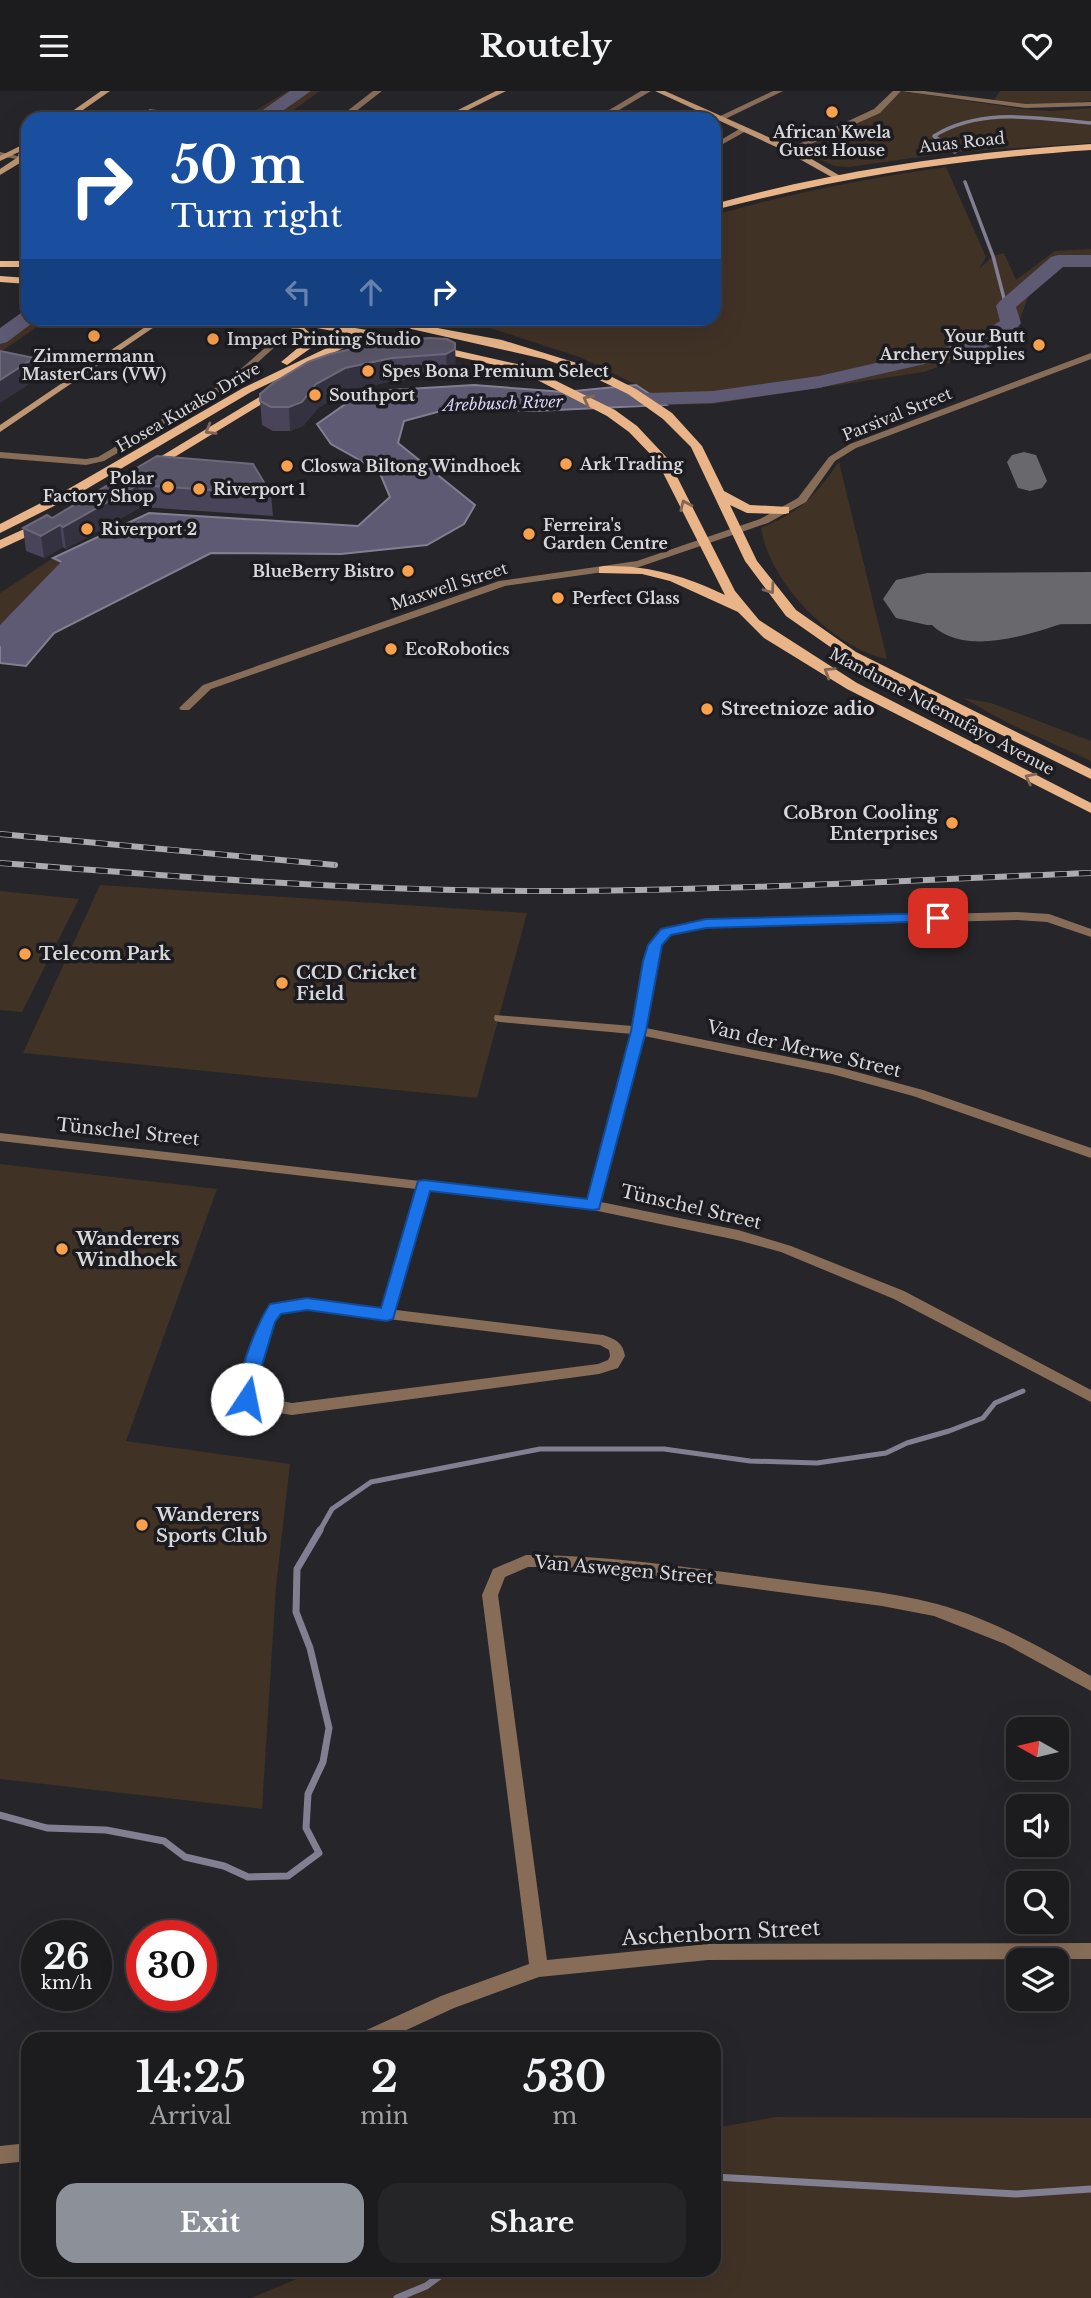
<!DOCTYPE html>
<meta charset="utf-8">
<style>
body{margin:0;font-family:"Libre Baskerville",serif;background:#252528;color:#f1f3f6;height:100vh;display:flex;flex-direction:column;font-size:26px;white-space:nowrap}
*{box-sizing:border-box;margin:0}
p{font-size:23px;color:#a0a1a4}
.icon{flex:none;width:38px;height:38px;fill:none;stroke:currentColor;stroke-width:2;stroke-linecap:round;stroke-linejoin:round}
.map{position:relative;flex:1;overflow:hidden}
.panel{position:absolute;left:21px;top:1941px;width:700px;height:245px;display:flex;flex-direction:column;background:#1c1c1f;border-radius:21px;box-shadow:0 7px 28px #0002,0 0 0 2px #3a3a3d}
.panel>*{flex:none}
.banner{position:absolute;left:21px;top:21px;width:700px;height:214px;border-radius:21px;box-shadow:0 7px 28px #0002,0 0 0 2px #3a3a3d;background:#1a4fa0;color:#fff;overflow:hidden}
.needle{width:46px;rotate:278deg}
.buttons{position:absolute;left:1006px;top:1626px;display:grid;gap:14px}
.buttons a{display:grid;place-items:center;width:63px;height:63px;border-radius:14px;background:#1c1c1f;box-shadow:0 7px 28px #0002,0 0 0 2px #3a3a3d;font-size:35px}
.speed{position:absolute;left:21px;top:1829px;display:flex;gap:14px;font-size:35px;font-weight:700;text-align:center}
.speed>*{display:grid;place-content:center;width:91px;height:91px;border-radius:50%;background:#1c1c1f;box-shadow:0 7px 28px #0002,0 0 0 2px #3a3a3d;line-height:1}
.speed small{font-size:18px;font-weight:400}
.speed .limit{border:10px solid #d22;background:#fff;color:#111}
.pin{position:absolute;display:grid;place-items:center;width:60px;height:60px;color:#fff;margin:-30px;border-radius:14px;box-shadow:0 4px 10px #0006}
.me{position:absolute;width:77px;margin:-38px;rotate:11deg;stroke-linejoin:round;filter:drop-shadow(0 0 5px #0008)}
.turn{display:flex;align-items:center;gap:24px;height:147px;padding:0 35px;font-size:32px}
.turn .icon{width:91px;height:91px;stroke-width:2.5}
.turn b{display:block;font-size:49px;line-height:60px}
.lanes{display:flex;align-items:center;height:66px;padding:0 35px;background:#0003;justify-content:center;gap:35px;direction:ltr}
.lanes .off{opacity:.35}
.eta{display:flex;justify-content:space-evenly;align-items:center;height:119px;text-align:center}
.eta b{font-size:42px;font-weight:800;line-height:49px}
.button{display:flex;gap:14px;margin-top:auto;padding:14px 35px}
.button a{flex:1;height:80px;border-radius:21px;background:#8c9099;color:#fff;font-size:28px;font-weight:800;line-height:80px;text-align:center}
.button a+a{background:#252528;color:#f1f3f6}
header{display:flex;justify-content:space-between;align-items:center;height:91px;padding:0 35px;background:#1c1c1f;font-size:32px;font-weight:800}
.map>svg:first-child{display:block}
</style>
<header><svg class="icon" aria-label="menu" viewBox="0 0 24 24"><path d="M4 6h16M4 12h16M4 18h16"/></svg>Routely<svg class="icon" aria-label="heart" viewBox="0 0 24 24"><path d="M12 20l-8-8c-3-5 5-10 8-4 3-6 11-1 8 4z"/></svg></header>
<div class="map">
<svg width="1091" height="2207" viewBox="0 0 1091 2207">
<rect width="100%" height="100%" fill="#262529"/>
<g fill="#413226">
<polygon points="288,0 320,0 281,28 241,28"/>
<polygon points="900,0 1023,18 1051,20 1091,17 1091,52 955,61 849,76 834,75 801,59 867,25"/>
<polygon points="1000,0 1091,0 1091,10 1033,14 994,9"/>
<path d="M946,76L986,166L979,178L993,165L1004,162L1016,189L1055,160L1091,158V172L1062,171L1042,186L1030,200L1016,240L986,259L924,281L712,313L666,314L636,294L582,267L490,237L482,228H714V124C791,102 868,87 946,76Z"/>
<polygon points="28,217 28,228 45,228 33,239 0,261 0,240"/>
<path d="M839,371L887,568C833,557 769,491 761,437C803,419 813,407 839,371Z"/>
<polygon points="53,467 70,475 0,548 0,502"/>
<polygon points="963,607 991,612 1091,650 1091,670 1008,632"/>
<polygon points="100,794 527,822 477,1007 23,962"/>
<polygon points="0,800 79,808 22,921 0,919"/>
<polygon points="0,1073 217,1098 126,1350 290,1373 276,1495 262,1718 0,1688"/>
<polygon points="776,2026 1091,2027 1091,2207 251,2207 318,2179 714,2179 714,2037"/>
</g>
<polygon fill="#5f5a73" stroke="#837f92" stroke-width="2" points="474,294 564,301 636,294 666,314 534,320 452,317 404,330 398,352 475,414 464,433 427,454 341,463 211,462 54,542 26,575 0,572 0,548 70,475 53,467 149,422 358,435 390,406 379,380 331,353 317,333 350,310 374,300"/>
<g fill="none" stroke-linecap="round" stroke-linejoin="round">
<g stroke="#837f92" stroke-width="3.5">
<path d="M955,61L934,45C981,16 1038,27 1091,32"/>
<polyline points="965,91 993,165 1006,215"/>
</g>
<polyline stroke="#837f92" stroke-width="5" points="319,1441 332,1418 371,1391 540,1358 664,1358 750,1370 817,1372 886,1362 907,1352 949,1340 983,1327 995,1312 1023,1300"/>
<g stroke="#837f92" stroke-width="7">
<polyline points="0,1724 47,1737 106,1739 164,1750 185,1766 224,1775 248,1786 288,1785 319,1762 306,1737 308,1703 323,1671 329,1637 310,1557 296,1521 297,1478 320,1439"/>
<polyline points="714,2086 1016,2103 1091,2098"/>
<polyline points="397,2207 426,2195 448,2179"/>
</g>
<g fill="#5f5a73" fill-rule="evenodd">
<polygon points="290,0 311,0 271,28 250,28"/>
<polygon points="1058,164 1091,164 1091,176 1063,176 1016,216 1021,232 1018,236 982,260 819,297 713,312 615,315 607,314 604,309 607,304 615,303 713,300 819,285 968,251 1000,230 996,215 999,211 1051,166"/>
<polygon points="28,220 28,228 37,228 35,230 7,251 0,253 0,237 21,222"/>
<polygon points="108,456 116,458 120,463 116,468 78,480 9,553 0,555 0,534 62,470"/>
</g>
<g fill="#69686c" fill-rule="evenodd">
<polygon points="1024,361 1036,364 1047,390 1042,397 1030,400 1018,397 1007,371 1012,364"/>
<path d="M944,497L957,500L962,508L956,518C978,546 1061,509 1091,501V523C1042,538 952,579 920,518L931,500Z"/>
</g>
<polygon fill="#69686c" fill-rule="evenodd" points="1091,481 1091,533 927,534 896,527 883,508 896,489 927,482"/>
<g fill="#876d58" fill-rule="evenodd">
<polygon points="373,0 382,0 346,28 337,28"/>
<polygon points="641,0 651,0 604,28 594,28"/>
<polygon points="773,0 783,0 723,29 716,27"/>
<polygon points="893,0 901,0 880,22 793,61 786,59 874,18"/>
<polygon points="901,0 924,0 1026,13 1091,11 1091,15 1026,17"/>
<polygon points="741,37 748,39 714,58 714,53"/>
<polygon points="0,61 26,67 22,69 0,65"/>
<polygon points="274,249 279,252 277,254 234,293 104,370 86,374 0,367 0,361 86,368 98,366 228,289"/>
<polygon points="1091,262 1091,268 856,357 835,370 806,411 768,432 639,476 505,495 211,598 189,619 181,619 179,617 203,594 499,490 637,470 760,428 798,407 829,366 850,353"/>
<path d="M1017,821L1049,823L1091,838V846L1047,831L1017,829L706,837L670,843C650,868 651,906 646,937L838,976L923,999L1091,1057V1067L913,1005L832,983L644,945L601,1111L738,1139L791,1155L904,1200L1091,1299V1311L894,1208L781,1161L737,1149L593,1119L429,1100L396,1219L603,1244C616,1248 623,1252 625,1265L618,1277L599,1283L292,1324L258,1319L242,1312C232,1292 259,1231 271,1213L307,1208L382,1217L416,1098L0,1050V1042L587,1109L632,943L500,931L495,930L494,927L495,924L633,935C637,910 640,847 666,836L706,829ZM307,1218L600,1254L609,1259L610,1265L608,1269L598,1273L292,1312L254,1305V1298L274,1231L281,1222Z"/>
<path d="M526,1464C612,1464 699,1478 785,1489C835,1496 888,1500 937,1513C992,1528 1042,1557 1091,1585V1600L1005,1553L934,1525L882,1515L691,1489L559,1476H528L505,1486L498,1504L547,1869L708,1853L1091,1852V1868L708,1869L539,1886L454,1917L387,1948H358L360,1942L441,1905L529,1873L482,1504L493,1478Z"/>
<polygon points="28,2052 28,2070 0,2073 0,2055"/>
</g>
<g fill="#be9673" fill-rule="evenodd">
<polygon points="101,0 110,0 70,28 61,28"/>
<polygon points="496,0 506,0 450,28 440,28"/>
<polygon points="655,0 665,0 793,57 842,86 835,88 787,61"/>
<polygon points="28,51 25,69 0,84 0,78 18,66 19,61 0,70 0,65"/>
<polygon points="157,228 166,228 0,341 0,334"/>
</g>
<g fill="#e9b588" fill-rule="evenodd">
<path d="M1091,53V59C960,68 842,86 714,119V113C838,79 963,61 1091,53Z"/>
<rect x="0" y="170" width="28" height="6"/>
<polygon points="0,185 28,187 28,193 0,191"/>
<path d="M259,228H302L367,239L526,275L615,319L637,335L668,368L735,500L759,529L857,592L1091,712V722L847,598L764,547L738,521L670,490L642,483L599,482V476L604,475C649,474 685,485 725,504L657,370L629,341L607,325L518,279L367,246L251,301L78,403L0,442V433L70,397L243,297L354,244L301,234L312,244L311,257L287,274L281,271L299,256L300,245L291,237Z"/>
<polygon points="367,228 389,228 502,249 596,278 636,298 672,322 702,355 724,400 750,414 789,416 789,422 785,423 747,422 730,414 757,470 796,519 856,561 1091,678 1091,688 846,567 786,525 745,470 691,356 663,328 628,303 587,283 544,268"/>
<polygon points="281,293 285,295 285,299 150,381 140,378"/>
<polygon points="44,429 50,433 48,436 0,458 0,449"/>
</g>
<g stroke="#acabaf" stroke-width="6">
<g id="rail">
<polyline points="0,743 335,774"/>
<path d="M0,772C180,786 361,800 543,800C725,800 908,789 1091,782"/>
</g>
</g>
<use href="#rail" stroke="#1c1c20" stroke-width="4.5" stroke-dasharray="12" stroke-linecap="butt"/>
</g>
<g fill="#49445a">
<polygon points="447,248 456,281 447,286 393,290 346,300 318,317 303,335 290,340 273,340 262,334 260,310"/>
<polygon points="157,365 271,403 273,425 141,416 66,458 63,456 44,467 26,460 23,437 52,427"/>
</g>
<g fill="#343140">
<polygon points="170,22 171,27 170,28 162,28"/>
<polygon points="63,228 104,228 64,234"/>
<polygon points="455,252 456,281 447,286 446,263"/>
<polygon points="34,267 37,288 0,312 0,289"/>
<polygon points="392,267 393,290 346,300 318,317 303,335 290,340 289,316 316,293 345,277"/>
<polygon points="138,394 141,416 66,458 63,436"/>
<polygon points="60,434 63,456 44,467 41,445"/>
</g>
<g fill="#585467" stroke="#6c6879" stroke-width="2">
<polygon points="150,19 170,22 162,28 137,28"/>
<polygon points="429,247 447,248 455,252 455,258 446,263 392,267 345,277 316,293 302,311 289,316 271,316 260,310 260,303 273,292 308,271 330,263 386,250"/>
<polygon points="0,260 34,267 0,289"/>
<polygon points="157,365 253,373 271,403 138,394 63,436 60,434 41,445 23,437 47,424 52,427"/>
</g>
<defs><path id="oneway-chevron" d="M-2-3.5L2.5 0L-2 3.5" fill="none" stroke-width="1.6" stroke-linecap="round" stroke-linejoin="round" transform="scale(1.75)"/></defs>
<g stroke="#826854">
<use href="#oneway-chevron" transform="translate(588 309) rotate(-152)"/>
<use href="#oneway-chevron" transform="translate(210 339) rotate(149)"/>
<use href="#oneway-chevron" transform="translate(685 414) rotate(-114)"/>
<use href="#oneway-chevron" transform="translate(770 498) rotate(54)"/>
<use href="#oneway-chevron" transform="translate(829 581) rotate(-148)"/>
<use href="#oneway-chevron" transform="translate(1030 687) rotate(-153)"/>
</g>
<path fill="#1a73e8" stroke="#114b97" stroke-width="2" d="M938,822L943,824V830L706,837L671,844L662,854L646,940L599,1118L593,1119L430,1100L393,1228L387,1230L307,1219L281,1223L275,1231L255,1298L253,1312H241C231,1294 258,1230 270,1213L307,1207L381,1217L418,1090L424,1089L587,1108L631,940L643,870L648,854L661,838L706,828Z"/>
<g fill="#f8a04b" stroke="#1c1c20" stroke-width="2.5">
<circle cx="832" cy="21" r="7"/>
<circle cx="94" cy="245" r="7"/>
<circle cx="213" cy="248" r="7"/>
<circle cx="1039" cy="254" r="7"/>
<circle cx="368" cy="280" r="7"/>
<circle cx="315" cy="304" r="7"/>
<circle cx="566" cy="373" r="7"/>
<circle cx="287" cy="375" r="7"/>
<circle cx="168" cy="396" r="7"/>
<circle cx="199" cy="398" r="7"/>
<circle cx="87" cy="438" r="7"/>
<circle cx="529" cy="443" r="7"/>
<circle cx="408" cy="480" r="7"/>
<circle cx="558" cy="507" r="7"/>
<circle cx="391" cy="558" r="7"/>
<circle cx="707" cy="618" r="7"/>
<circle cx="952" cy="732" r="7"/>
<circle cx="25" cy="863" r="7"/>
<circle cx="282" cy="892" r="7"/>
<circle cx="62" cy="1158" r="7"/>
<circle cx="142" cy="1434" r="7"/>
</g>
<g text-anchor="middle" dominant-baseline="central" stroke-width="7" stroke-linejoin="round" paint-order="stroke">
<g font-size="16" font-weight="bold" fill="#d7d6d9" stroke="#1c1c20" text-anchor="start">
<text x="832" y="41" text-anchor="middle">African Kwela<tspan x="832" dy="18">Guest House</tspan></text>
<text x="1025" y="245" text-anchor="end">Your Butt<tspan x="1025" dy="18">Archery Supplies</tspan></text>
<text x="227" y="248">Impact Printing Studio</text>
<text x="94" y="265" text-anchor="middle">Zimmermann<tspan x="94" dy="18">MasterCars (VW)</tspan></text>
<text x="382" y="280">Spes Bona Premium Select</text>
<text x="329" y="304">Southport</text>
<text x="580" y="373">Ark Trading</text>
<text x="301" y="375">Closwa Biltong Windhoek</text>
<text x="154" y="387" text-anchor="end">Polar<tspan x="154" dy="18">Factory Shop</tspan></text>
<text x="213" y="398">Riverport 1</text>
<text x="543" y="434">Ferreira's<tspan x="543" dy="18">Garden Centre</tspan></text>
<text x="101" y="438">Riverport 2</text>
<text x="394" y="480" text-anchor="end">BlueBerry Bistro</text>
<text x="572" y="507">Perfect Glass</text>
<text x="405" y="558">EcoRobotics</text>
</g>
<g font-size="16" fill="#d7d6d9" stroke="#1c1c20">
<text transform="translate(962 51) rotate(-6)">Auas Road</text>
<text transform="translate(188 316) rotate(-30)">Hosea Kutako Drive</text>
<text transform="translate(897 323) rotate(-22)">Parsival Street</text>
<text transform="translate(449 495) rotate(-18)">Maxwell Street</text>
<text transform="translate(942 620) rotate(28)">Mandume Ndemufayo Avenue</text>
</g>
<g font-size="16" font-style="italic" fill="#d9d1fa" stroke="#1c1c20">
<text transform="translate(503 312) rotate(-2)">Arebbusch River</text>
</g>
<g font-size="18" font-weight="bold" fill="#d7d6d9" stroke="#1c1c20" text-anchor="start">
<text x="721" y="618">Streetnioze adio</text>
<text x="938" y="722" text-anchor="end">CoBron Cooling<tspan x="938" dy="21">Enterprises</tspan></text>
<text x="39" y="863">Telecom Park</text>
<text x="296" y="882">CCD Cricket<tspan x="296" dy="21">Field</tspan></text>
<text x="76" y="1148">Wanderers<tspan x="76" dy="21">Windhoek</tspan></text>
<text x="156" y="1424">Wanderers<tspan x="156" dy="21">Sports Club</tspan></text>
</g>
<g font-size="18" fill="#d7d6d9" stroke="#1c1c20">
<text transform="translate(804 958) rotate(13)">Van der Merwe Street</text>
<text transform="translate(128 1041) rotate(6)">Tünschel Street</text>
<text transform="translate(691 1116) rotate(13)">Tünschel Street</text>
<text transform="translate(624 1479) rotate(5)">Van Aswegen Street</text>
</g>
<g font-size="21" fill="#d7d6d9" stroke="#1c1c20">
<text transform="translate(721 1842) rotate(-3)">Aschenborn Street</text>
</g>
</g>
</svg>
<div class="buttons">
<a><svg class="needle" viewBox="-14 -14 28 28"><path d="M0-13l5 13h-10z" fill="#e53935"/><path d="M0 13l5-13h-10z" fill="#a0a1a4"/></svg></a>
<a><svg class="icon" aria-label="sound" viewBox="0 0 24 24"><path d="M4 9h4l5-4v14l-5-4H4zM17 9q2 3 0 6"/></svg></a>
<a><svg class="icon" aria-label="search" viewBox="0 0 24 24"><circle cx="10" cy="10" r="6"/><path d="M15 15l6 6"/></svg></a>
<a><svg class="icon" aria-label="layers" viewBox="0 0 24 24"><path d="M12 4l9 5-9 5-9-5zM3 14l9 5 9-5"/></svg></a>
</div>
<div class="speed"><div>26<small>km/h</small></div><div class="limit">30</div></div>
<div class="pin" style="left:938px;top:827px;background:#d93025"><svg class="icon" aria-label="arrive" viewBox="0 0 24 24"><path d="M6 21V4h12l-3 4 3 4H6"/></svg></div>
<svg class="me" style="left:247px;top:1308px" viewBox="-20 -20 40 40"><circle r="19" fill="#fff"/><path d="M0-13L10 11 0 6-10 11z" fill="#1a73e8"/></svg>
<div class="banner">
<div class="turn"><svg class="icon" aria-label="right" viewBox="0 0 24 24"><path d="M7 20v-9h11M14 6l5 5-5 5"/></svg><div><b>50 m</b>Turn right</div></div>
<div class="lanes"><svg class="icon off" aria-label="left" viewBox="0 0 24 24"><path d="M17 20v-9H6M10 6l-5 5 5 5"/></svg><svg class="icon off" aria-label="ahead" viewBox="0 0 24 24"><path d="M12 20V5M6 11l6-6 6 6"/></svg><svg class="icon" aria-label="right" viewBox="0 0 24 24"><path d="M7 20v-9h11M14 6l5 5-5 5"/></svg></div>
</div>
<section class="panel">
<div class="eta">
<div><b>14:25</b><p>Arrival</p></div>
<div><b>2</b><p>min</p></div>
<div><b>530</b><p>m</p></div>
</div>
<div class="button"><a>Exit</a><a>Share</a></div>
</section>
</div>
